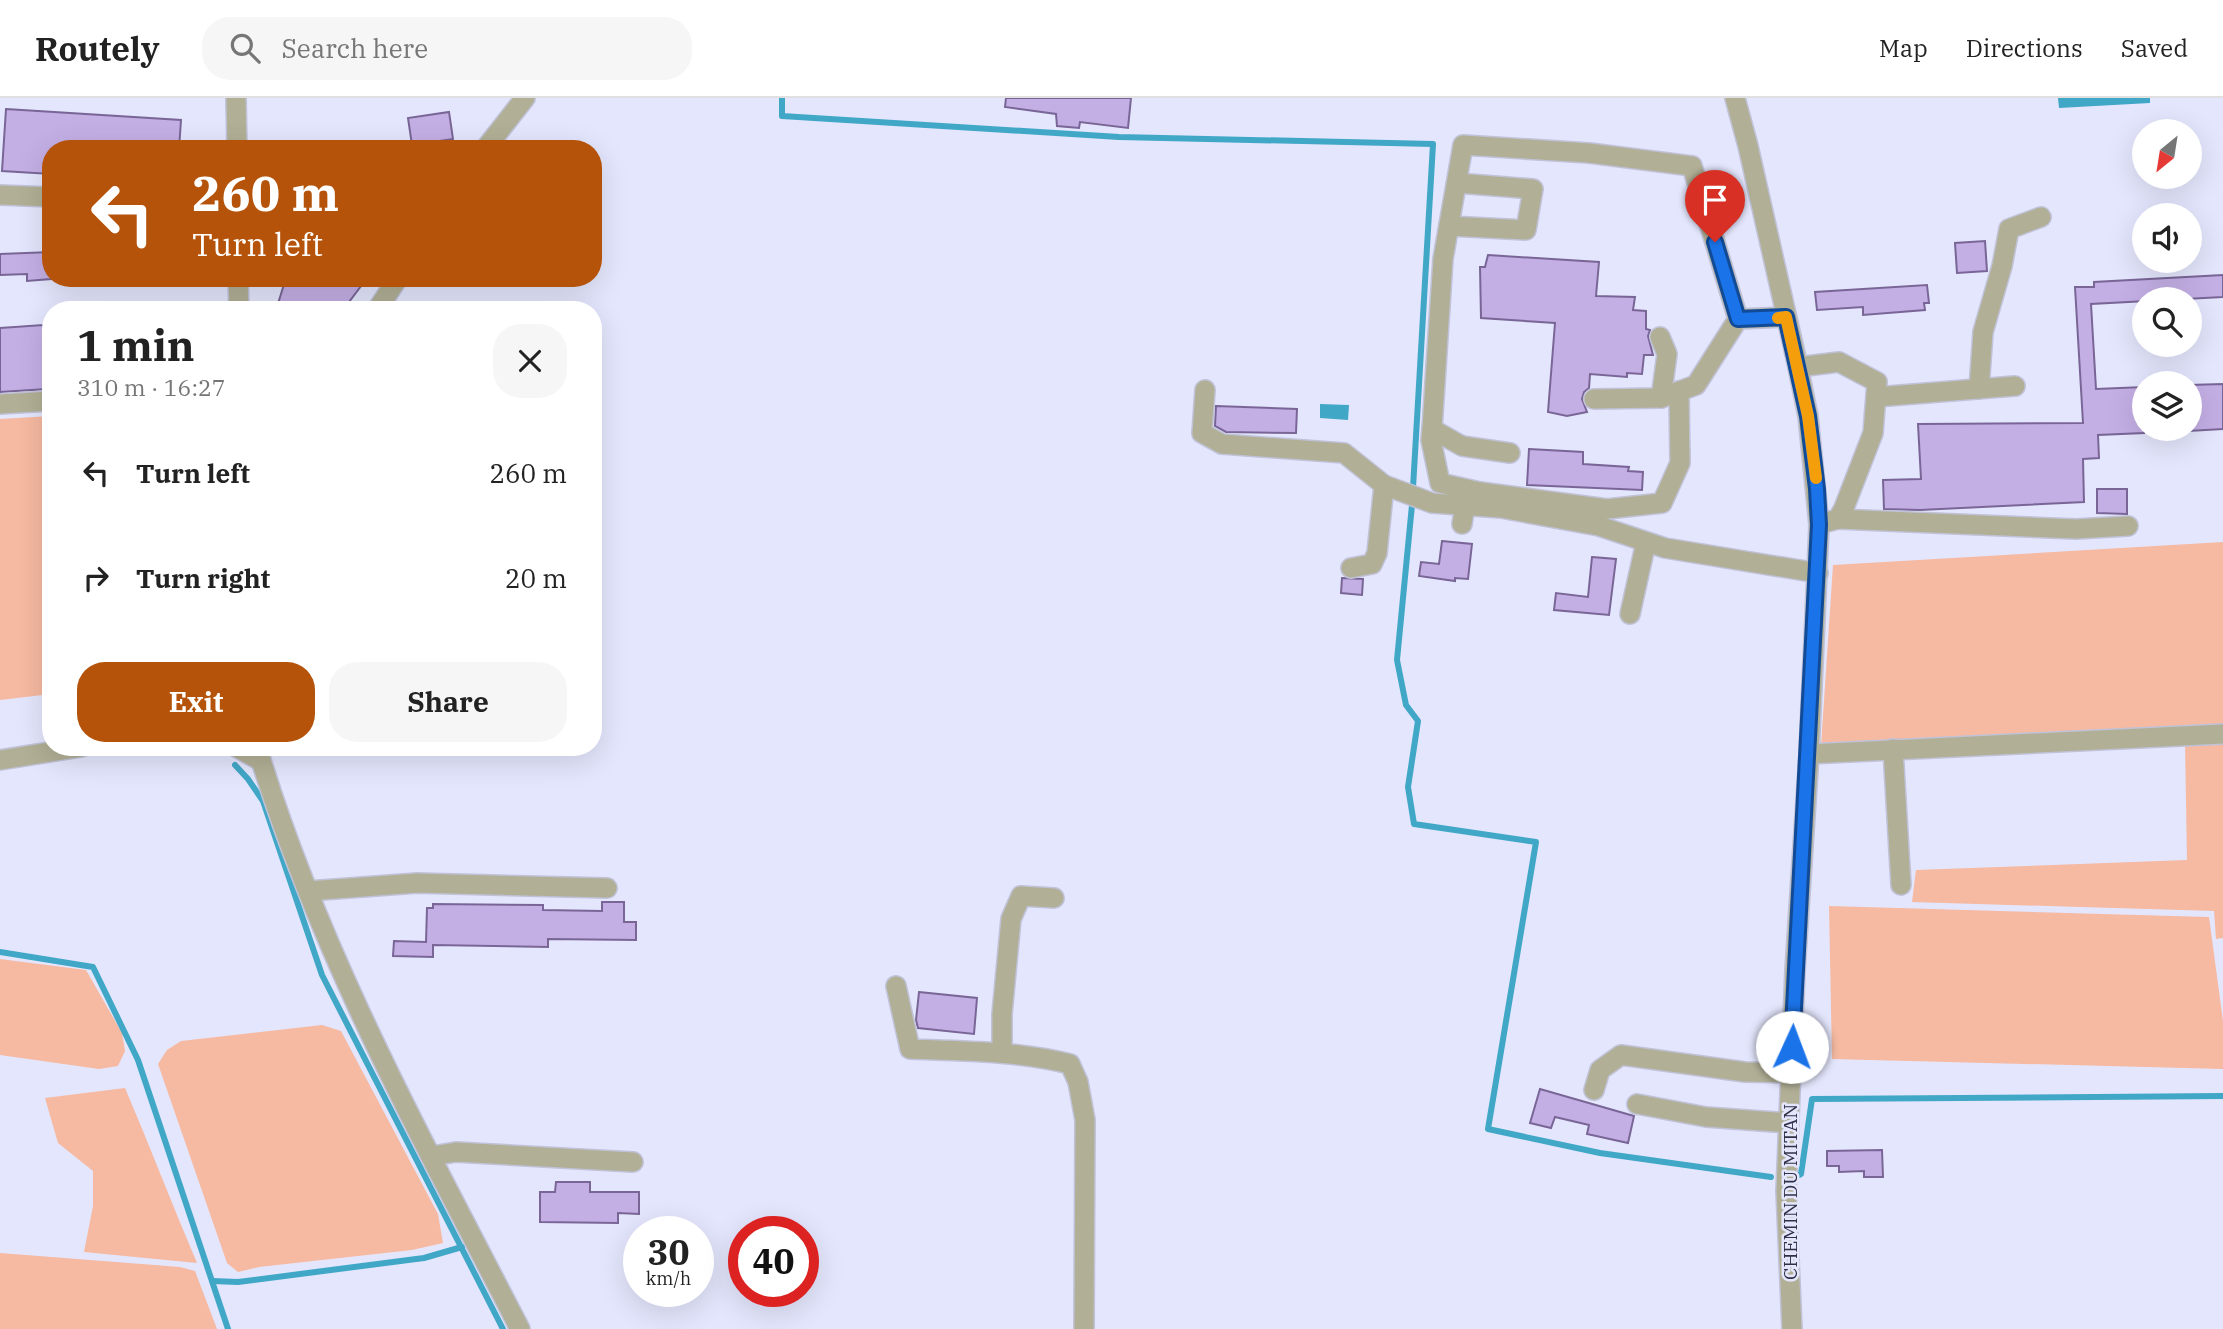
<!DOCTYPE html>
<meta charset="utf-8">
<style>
body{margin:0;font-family:"IBM Plex Serif",serif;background:#f6f6f6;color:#222;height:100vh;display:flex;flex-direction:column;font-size:26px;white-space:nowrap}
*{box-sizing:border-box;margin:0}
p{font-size:23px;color:#767676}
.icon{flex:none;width:38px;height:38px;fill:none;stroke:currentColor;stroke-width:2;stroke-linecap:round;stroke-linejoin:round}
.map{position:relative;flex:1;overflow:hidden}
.drawer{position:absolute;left:42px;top:203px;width:560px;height:455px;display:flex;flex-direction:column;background:#fff;border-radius:28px;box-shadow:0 7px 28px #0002}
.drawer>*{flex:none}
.banner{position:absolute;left:42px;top:42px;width:560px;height:147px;border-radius:28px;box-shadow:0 7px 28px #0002;background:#b45309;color:#fff;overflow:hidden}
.needle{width:46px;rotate:210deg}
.fabs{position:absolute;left:2132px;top:21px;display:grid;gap:14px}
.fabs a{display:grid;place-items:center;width:70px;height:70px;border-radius:50%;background:#fff;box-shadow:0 7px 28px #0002;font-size:35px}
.speed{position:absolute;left:623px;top:1118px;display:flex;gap:14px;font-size:35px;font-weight:700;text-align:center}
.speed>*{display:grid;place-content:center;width:91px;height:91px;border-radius:50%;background:#fff;box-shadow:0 7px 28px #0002;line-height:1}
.speed small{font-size:18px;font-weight:400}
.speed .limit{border:10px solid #d22;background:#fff;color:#111}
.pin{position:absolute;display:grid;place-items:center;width:60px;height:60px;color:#fff;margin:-72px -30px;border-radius:50% 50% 50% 0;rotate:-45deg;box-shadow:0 0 7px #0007}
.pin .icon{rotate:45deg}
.me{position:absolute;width:77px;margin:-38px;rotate:2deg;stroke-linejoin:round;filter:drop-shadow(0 0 5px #0008)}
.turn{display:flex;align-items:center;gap:24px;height:147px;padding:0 35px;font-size:32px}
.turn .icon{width:91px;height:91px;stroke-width:2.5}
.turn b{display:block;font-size:49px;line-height:60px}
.round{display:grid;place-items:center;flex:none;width:74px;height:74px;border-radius:28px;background:#f6f6f6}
.head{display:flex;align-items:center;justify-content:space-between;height:119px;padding:0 35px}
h1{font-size:42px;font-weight:700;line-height:52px}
.button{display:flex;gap:14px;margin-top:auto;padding:14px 35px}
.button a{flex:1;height:80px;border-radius:28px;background:#b45309;color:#fff;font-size:28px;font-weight:700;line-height:80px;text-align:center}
.button a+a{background:#f6f6f6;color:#222}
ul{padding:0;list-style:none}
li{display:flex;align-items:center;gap:21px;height:105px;padding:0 35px}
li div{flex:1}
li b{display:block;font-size:26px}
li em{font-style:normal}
header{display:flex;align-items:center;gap:42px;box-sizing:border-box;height:98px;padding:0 35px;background:#fff;border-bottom:2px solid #e0e0e0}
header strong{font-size:33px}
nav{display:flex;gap:38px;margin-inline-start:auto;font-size:24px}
.search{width:490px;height:63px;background:#f6f6f6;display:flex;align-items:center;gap:18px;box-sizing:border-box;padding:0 24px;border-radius:28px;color:#767676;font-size:26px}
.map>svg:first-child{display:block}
</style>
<header>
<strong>Routely</strong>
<div class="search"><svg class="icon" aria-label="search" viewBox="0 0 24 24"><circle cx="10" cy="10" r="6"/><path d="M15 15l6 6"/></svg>Search here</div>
<nav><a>Map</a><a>Directions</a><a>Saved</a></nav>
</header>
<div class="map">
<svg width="2223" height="1231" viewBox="0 0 2223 1231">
<rect width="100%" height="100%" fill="#e4e6fd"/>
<g fill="#f6b9a1">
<polygon points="51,318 51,596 0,602 0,321"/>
<polygon points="2223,444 2223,629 1821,648 1833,467"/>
<polygon points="2223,643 2223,840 2216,841 2214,813 1912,804 1916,772 2187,762 2185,645"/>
<polygon points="1829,808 2209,819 2223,923 2223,971 1832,961"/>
<polygon points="0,861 86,872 122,935 125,953 118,968 99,971 0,957"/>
<polygon points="322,927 341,933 438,1116 443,1145 412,1152 259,1169 238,1174 227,1165 158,966 167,952 181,943"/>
<path d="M125,990C150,1048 172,1107 197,1165L84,1154L93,1108V1073L58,1045L45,1000Z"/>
<polygon points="0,1155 180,1169 195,1173 217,1231 0,1231"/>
</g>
<g fill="#41a7c7">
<polygon points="2058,0 2150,0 2150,5 2059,10"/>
<polygon points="1320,306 1349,307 1348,322 1320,320"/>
</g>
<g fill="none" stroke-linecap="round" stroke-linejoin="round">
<g stroke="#41a7c7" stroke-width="6">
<polyline points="782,0 782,18 1119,39 1433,46 1412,407 1397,562 1406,607 1418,623 1408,689 1414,726 1536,744 1488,1031 1600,1055 1771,1079"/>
<polyline points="235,667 248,681 263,703 322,877 503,1231"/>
<polyline points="0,854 93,869 138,962 228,1231"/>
<polyline points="1797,1078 1801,1076 1812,1001 2223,998"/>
<polyline points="212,1183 238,1184 424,1160 462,1149"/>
</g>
</g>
<g fill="#c4afe5" stroke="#796697" stroke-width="2">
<polygon points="1006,0 1131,0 1128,30 1080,24 1079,30 1057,28 1056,16 1005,9"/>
<polygon points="6,11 181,22 179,51 51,51 51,76 2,73"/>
<polygon points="449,14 453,41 412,47 408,20"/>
<polygon points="1985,143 1987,173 1957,175 1955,145"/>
<polygon points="51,154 51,181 27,183 27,176 0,177 0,156"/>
<polygon points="1488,157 1599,164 1596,198 1635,199 1633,212 1646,213 1646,231 1650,232 1648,238 1653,257 1644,257 1642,276 1627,275 1627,279 1590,276 1589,290 1584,294 1582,301 1587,314 1567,318 1548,314 1555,225 1481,220 1480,169 1485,169"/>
<polygon points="2223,177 2223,199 2091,206 2096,291 2144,289 2144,335 2098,337 2099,360 2083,361 2084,404 1920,412 1884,411 1883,382 1921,381 1918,326 2083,325 2075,189 2094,189 2094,184"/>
<polygon points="286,180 367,180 343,212 276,212"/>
<polygon points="1927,187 1929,205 1924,205 1925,212 1863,217 1863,209 1817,212 1815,194"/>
<polygon points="43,227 47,291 0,294 0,230"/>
<polygon points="2223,286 2223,331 2189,333 2189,287"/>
<polygon points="1216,308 1297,311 1296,335 1226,334 1215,328"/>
<polygon points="1529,351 1583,354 1583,366 1629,369 1628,373 1643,374 1642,392 1527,387"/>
<polygon points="2097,391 2127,391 2127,416 2097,415"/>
<polygon points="1442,443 1472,446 1468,481 1455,480 1455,483 1419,478 1421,464 1439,466"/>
<polygon points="1592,459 1616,461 1609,517 1554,512 1556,495 1588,499"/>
<polygon points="1342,480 1363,481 1362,497 1341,495"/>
<polygon points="602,804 624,804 624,824 636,824 636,842 548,841 548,849 433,847 433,859 393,858 394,843 426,844 427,810 433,810 433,806 543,807 543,812 602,813"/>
<polygon points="919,894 977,900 974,936 918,930 916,922"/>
<polygon points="1540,991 1634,1018 1628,1045 1587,1036 1589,1027 1555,1019 1551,1030 1530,1025"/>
<polygon points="1882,1052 1883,1079 1864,1079 1864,1073 1839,1074 1839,1068 1827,1068 1827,1053"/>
<polygon points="556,1084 590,1084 590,1094 639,1094 639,1116 618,1115 618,1125 540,1124 540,1094 555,1094"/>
</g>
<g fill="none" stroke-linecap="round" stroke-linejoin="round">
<g stroke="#c0c2d8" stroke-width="22">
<g id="minor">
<polyline points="236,0 237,51"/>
<polyline points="1735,0 1748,48 1798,269 1808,318 1819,427 1809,656 1795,872 1786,1093 1792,1231"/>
<polyline points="485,51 525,0"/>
<polyline points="0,97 51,99"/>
<polyline points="1449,128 1526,132 1533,91 1457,85"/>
<polyline points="238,180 239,212"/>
<polyline points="377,212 398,180"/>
<polyline points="1660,239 1667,256 1661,300"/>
<polyline points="1798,269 1839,264 1877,284 1873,335 1844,410 1838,421 1827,424"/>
<polyline points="1979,291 1983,234 2002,168 2009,131 2041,119"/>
<polyline points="1205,292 1202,335 1222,346 1344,355 1384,387 1432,405 1501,410 1599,428 1665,450 1818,475"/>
<polyline points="1679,293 1680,365 1662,405 1607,411 1480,394 1440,385 1431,342 1432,331 1443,161 1463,47 1589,55 1692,68 1738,221"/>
<polyline points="1876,299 2015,288"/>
<polyline points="1594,301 1661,300 1696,287 1738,221 1786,219"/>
<polyline points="0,306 51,303"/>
<polyline points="1432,331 1462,348 1510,355"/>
<polyline points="1838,421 2076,431 2128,428"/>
<polyline points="1462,426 1465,407"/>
<polyline points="1351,470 1372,466 1377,455 1384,387"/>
<polyline points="1630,516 1646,444"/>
<polyline points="236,649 261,663"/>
<path d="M257,649C318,853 423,1043 520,1231"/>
<polyline points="1893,651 1901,787"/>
<polyline points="1809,656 2223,636"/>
<polyline points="0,662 81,649"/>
<polyline points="308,793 417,785 607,790"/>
<path d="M896,888L910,951C964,953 1018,953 1070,966L1078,984L1085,1022L1084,1231"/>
<polyline points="1002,955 1002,916 1011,821 1021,798 1054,800"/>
<polyline points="1594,992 1600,972 1621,957 1745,974 1791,975"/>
<polyline points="1637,1006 1706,1019 1789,1025"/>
<polyline points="432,1058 456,1054 633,1064"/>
</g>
</g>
<use href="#minor" stroke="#b1af95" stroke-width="19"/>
</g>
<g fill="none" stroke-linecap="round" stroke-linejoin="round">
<g stroke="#114b97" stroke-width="18">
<polyline id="route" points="1715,144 1738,221 1786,219 1808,318 1817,391 1819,427 1792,949"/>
</g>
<use href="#route" stroke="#1a73e8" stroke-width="12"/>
<polyline stroke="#f59e0b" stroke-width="12" points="1778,220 1786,219 1808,318 1816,380"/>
</g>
<g text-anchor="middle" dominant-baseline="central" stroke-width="5" stroke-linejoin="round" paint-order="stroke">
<g font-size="19" fill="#2f3046" stroke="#e4e6fd">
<text transform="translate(1790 1094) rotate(-90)">CHEMIN DU MITAN</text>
</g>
</g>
</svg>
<div class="fabs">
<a><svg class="needle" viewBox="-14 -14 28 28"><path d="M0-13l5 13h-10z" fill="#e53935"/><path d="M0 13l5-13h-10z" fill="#767676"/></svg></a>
<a><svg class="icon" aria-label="sound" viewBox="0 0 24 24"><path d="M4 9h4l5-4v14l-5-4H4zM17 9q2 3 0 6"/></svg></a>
<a><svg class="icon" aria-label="search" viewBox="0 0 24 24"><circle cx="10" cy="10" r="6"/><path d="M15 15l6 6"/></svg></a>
<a><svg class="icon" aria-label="layers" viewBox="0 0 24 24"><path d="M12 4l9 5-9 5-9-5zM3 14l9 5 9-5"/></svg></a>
</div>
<div class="speed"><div>30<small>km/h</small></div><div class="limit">40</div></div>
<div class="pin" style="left:1715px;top:144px;background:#d93025"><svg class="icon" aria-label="arrive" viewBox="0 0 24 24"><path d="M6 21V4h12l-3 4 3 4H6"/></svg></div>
<svg class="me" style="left:1792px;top:949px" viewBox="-20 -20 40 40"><circle r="19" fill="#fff"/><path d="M0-13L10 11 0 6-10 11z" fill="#1a73e8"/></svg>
<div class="banner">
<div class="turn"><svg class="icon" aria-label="left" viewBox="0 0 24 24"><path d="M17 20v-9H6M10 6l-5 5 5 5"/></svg><div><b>260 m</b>Turn left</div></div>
</div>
<section class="drawer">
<div class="head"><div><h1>1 min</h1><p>310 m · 16:27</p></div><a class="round"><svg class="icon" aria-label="close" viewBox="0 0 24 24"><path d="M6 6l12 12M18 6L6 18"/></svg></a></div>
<ul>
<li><svg class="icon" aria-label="left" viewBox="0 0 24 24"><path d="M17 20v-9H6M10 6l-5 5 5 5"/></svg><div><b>Turn left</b></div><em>260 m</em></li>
<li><svg class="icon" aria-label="right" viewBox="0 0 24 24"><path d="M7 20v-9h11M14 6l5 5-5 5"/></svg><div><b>Turn right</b></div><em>20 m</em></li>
</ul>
<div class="button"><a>Exit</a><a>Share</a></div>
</section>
</div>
